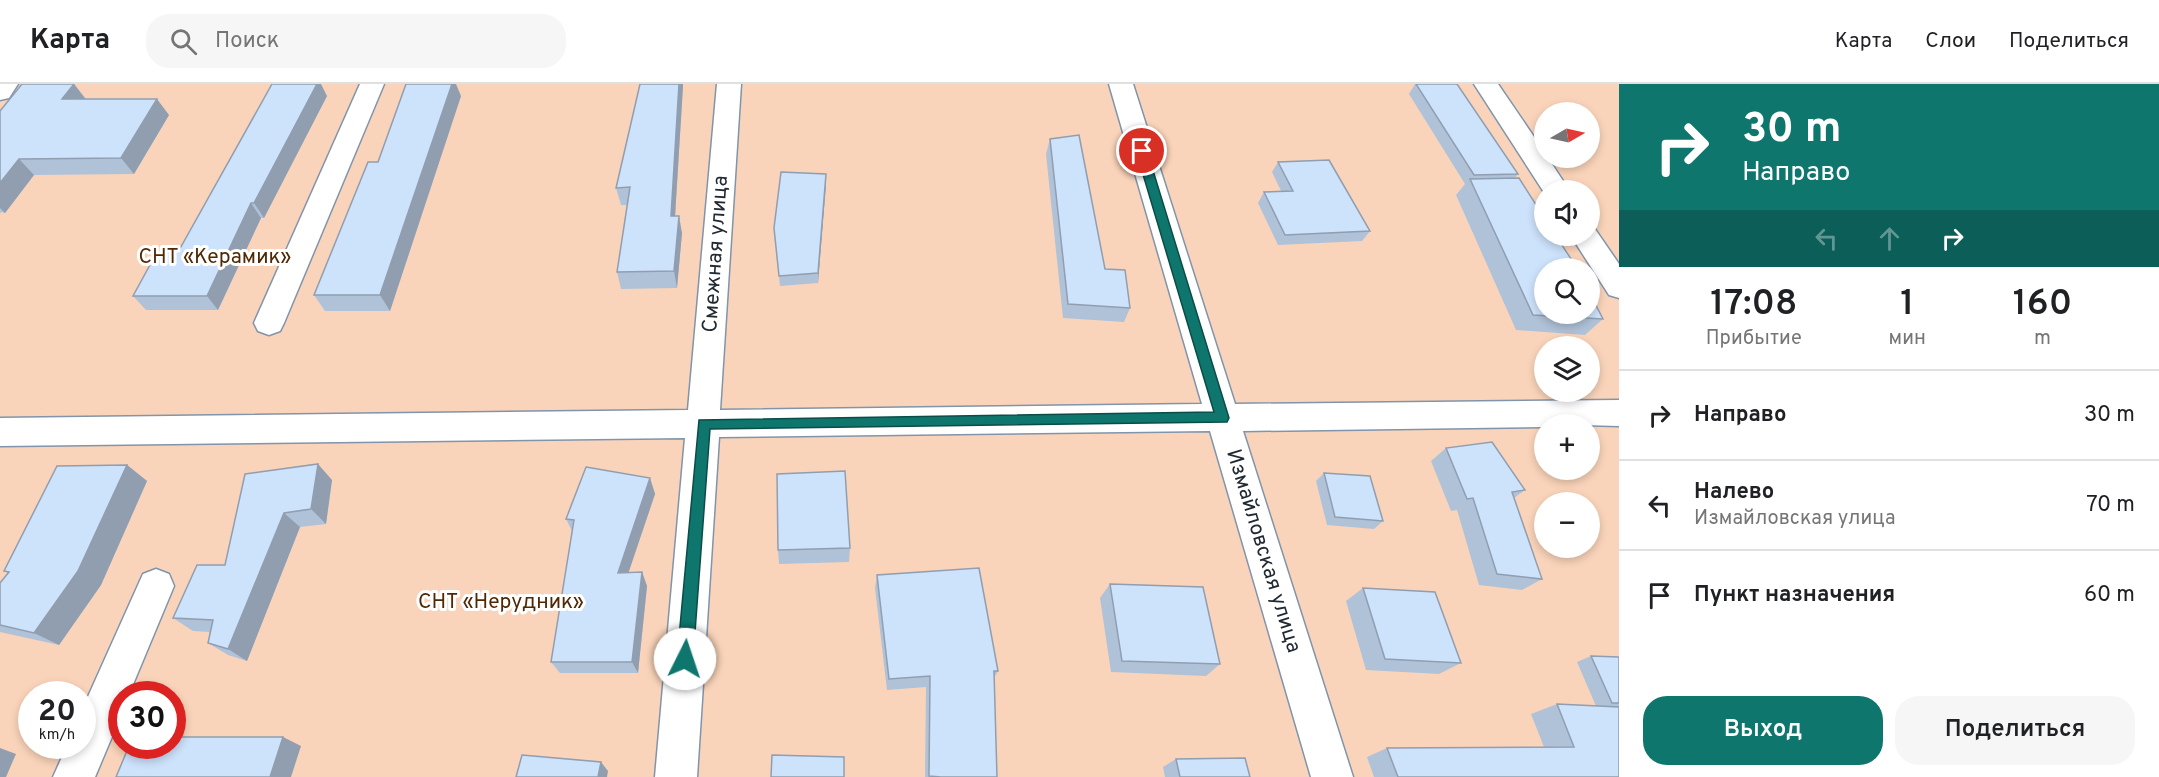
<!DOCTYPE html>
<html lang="ru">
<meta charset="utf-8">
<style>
body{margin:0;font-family:Overpass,sans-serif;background:#f6f6f6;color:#202124;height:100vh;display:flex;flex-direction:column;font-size:22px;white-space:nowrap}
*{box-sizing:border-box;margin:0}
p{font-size:20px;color:#757577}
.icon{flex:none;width:33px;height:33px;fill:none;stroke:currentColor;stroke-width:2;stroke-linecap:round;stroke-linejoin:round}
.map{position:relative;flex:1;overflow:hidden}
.details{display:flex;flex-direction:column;background:#fff;width:540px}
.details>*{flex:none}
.banner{background:#0f766e;color:#fff;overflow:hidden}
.needle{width:39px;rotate:81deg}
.buttons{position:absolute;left:1534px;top:18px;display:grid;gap:12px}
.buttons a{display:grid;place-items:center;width:66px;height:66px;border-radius:50%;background:#fff;box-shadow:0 3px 9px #0003;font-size:30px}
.speed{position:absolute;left:18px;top:597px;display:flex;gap:12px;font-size:30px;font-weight:700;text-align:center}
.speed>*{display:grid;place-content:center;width:78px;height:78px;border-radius:50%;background:#fff;box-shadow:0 3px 9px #0003;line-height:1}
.speed small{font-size:15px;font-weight:400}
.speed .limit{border:9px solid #d22;background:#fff;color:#111}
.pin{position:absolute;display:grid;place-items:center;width:51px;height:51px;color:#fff;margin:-26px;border:3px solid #fff;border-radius:50%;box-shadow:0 2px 6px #0007}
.me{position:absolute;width:66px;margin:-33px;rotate:4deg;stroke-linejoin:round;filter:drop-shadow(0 0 4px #0008)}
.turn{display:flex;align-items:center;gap:21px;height:126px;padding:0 24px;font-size:27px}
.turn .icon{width:78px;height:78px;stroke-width:2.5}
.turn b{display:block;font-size:42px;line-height:51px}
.lanes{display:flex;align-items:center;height:57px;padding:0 24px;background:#0003;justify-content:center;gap:30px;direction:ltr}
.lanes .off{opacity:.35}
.eta{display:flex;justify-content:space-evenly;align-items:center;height:102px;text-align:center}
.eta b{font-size:36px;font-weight:600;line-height:42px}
.primary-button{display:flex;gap:12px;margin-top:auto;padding:12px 24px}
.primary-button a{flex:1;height:69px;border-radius:24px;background:#0f766e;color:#fff;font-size:24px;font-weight:600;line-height:69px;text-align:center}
.primary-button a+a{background:#f6f6f6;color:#202124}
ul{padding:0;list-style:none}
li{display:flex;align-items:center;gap:18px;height:90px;padding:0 24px;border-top:2px solid #e0e0e0}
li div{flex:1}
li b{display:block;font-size:22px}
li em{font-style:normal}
header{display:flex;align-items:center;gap:36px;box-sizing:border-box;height:84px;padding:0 30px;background:#fff;border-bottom:2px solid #e0e0e0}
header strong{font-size:28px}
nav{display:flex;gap:33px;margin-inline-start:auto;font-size:21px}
.search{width:420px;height:54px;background:#f6f6f6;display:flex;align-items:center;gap:15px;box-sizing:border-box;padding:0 21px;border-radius:24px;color:#757577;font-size:22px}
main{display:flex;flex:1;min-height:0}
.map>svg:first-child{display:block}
</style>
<header>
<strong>Карта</strong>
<div class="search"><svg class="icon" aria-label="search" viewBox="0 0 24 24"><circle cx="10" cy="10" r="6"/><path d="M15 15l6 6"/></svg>Поиск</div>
<nav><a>Карта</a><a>Слои</a><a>Поделиться</a></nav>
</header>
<main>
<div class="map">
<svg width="1619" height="693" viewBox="0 0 1619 693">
<rect width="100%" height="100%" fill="#f5f9fe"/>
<path fill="#fad4ba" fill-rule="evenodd" d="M0,0H1619V693H0ZM1545,28H1590V74H1545ZM1545,106H1590V152H1545ZM1545,184H1590V230H1545ZM1545,262H1590V308H1545ZM1545,340H1590V386H1545ZM1545,418H1590V464H1545ZM32,610H82V662H32ZM122,610H172V662H122Z"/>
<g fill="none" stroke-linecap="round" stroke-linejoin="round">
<g stroke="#8094ab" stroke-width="3">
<g id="minor">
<polygon points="0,0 18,0 9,14 0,16"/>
<polygon points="360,0 384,0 284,239 280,247 269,251 258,247 254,239"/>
<polygon points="717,0 741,0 720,326 1202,320 1109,0 1133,0 1235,320 1619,316 1619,342 1545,340 1545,343 1243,347 1353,693 1311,693 1210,347 719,353 697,693 655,693 685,354 0,362 0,334 688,326"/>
<polygon points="1474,0 1498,0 1545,69 1545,74 1548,74 1569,106 1545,106 1545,110"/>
<polygon points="1590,143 1595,145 1619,180 1619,214 1609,211 1571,152 1590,152"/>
<polygon points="156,485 169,490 174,502 129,610 122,610 122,629 95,693 53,693 67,662 82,662 82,626 143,490"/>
</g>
</g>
<use href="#minor" fill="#fff" fill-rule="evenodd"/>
</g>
<g fill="#b0c2d8">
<polygon points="74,0 86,15 169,31 134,90 34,91 5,129 1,128 0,130 0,27"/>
<polygon points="1415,0 1457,0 1518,90 1515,94 1603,235 1585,251 1516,246 1456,111 1465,100 1409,10"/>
<polygon points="683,2 675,132 682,149 677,204 621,205 617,188 627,121 621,121 616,104"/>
<polygon points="327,12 264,134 261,134 218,226 146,226 133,212 178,168"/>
<polygon points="461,12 390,227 325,227 314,211"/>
<polygon points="1050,55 1105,185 1130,224 1124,238 1063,234 1046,70"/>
<polygon points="1278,78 1370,147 1362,157 1278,161 1258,119 1264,108 1281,107 1272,88"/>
<polygon points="826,100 818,199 780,202 774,144"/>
<polygon points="1446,364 1525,406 1514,414 1542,495 1522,506 1479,501 1457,426 1451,427 1431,377"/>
<polygon points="127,381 147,397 101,501 59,561 0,548 0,499 8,489 4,487"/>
<polygon points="1324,389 1383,437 1374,445 1327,441 1316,397"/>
<polygon points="245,390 332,396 326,440 300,443 247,577 228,571 208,559 210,548 193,547 173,534 225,481"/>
<polygon points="650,394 655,410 628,489 642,488 647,502 638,589 560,589 551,578 572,447 566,435"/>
<polygon points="850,464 849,478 779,480 778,466"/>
<polygon points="877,491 998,587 994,594 997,693 925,693 926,603 887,606 875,504"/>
<polygon points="1110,500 1220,580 1206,592 1111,588 1100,514"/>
<polygon points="1363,504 1461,579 1439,590 1366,586 1346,517"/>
<polygon points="1591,572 1619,573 1619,693 1374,693 1367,673 1387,664 1544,663 1531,630 1557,620 1596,622 1577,578"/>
<polygon points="1176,675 1250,693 1165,693 1163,683"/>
</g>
<g fill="#909eb0">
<polygon points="74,0 87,17 62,15"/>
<polygon points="317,0 321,0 327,12 264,134 254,119"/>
<polygon points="452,0 456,0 461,12 390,227 380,211"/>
<polygon points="679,0 683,0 683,2 674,149 671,132"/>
<polygon points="157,15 169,31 134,90 121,74"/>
<polygon points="19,75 34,91 5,129 0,124 0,99"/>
<polygon points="826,90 826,100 818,199 818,189"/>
<polygon points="251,119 261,134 218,226 207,212"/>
<polygon points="679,132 682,149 677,204 674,187"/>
<polygon points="318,380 332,396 326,440 311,425"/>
<polygon points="127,381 147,397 101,501 59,561 34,549"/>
<polygon points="650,394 655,410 624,502 618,489"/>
<polygon points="284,429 300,443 247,577 228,565"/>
<polygon points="642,488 647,502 638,589 632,578"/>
<polygon points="283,653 301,662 291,693 270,693"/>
<polygon points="0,664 16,670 6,693 0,693"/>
<polygon points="601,678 608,687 607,693 598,693"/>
</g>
<g fill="#cde2fb" stroke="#909eb0" stroke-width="1.5">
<polygon points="22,0 74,0 62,15 157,15 121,74 19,75 0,99 0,27"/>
<polygon points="272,0 317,0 254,119 251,119 207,212 133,212 157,168 178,168"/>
<polygon points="406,0 452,0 380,211 314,211 368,78 378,78"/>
<polygon points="640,0 679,0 671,132 679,132 674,187 617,188 630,103 616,104"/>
<polygon points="1416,0 1457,0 1518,90 1474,91"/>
<polygon points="1079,51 1105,185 1125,186 1130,224 1068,220 1050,55"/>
<polygon points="1329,76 1370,147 1285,151 1264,108 1293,107 1278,78"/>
<polygon points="781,88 826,90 818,189 779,192 774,144"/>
<polygon points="1519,94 1545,135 1545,152 1556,152 1577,184 1545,184 1545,230 1590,230 1590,210 1603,235 1533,231 1470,95"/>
<polygon points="1492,358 1525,406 1512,408 1542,495 1497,490 1473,414 1467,415 1446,364"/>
<polygon points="318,380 311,425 284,429 228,565 208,559 213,536 173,534 197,481 225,481 245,390"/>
<polygon points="127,381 78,487 34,549 0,541 0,499 9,488 4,487 57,382"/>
<polygon points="586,383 650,394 618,489 642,488 632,578 551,578 574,436 566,435"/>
<polygon points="845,387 850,464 778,466 777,390"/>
<polygon points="1324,389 1370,392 1383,437 1335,433"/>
<polygon points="979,484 998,587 994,587 997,693 941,693 929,692 930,592 889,595 877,491"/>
<polygon points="1110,500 1203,503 1220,580 1122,577"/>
<polygon points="1363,504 1435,508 1461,579 1385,575"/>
<polygon points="1591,572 1619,573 1619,619 1612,619"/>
<polygon points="1557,620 1619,623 1619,693 1398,693 1387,664 1574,663"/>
<polygon points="172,653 283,653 270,693 116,693 129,662 172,662"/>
<polygon points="522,671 601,678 598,693 516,693"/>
<polygon points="772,671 844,673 844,693 771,693"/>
<polygon points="1245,674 1250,693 1180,693 1176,675"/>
</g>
<polygon fill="#0f766e" stroke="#0a4d48" stroke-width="1.5" points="1142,63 1147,67 1229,334 1227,338 710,345 693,575 691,581 685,583 680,581 677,575 699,336 1214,328 1136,67"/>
<g text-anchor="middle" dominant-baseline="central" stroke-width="6" stroke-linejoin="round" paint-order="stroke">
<g font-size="21" fill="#212932" stroke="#fff">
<text transform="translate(716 170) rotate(-86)">Смежная улица</text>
<text transform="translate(1263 467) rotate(73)">Измайловская улица</text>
</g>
<g font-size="21" fill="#502804" stroke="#fff">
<text x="215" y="173">СНТ «Керамик»</text>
<text x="501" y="518">СНТ «Нерудник»</text>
</g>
</g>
</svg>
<div class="buttons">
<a><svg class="needle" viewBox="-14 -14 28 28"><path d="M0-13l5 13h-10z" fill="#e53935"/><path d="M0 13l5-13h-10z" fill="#757577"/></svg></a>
<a><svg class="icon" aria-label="sound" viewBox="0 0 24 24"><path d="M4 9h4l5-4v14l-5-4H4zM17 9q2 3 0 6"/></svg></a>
<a><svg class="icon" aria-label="search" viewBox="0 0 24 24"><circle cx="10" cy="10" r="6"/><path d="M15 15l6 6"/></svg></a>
<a><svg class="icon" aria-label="layers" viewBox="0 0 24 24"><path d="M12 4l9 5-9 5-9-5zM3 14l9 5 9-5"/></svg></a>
<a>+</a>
<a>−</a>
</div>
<div class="speed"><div>20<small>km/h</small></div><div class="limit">30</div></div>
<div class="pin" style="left:1142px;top:67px;background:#d93025"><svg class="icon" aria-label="arrive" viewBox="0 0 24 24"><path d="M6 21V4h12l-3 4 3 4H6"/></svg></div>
<svg class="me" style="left:685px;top:575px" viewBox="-20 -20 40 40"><circle r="19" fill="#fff"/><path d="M0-13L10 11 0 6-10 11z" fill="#0f766e"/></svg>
</div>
<section class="details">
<div class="banner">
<div class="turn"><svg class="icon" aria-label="right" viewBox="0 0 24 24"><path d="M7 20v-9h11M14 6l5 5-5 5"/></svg><div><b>30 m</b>Направо</div></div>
<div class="lanes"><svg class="icon off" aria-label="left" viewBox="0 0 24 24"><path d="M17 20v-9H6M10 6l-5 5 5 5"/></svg><svg class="icon off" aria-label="ahead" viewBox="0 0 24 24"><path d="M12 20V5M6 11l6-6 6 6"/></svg><svg class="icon" aria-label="right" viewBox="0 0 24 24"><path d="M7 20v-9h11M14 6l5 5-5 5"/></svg></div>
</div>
<div class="eta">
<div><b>17:08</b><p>Прибытие</p></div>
<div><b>1</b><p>мин</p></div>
<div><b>160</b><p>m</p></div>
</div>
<ul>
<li><svg class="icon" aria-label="right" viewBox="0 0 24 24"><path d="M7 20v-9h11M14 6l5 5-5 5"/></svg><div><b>Направо</b></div><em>30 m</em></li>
<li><svg class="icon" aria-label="left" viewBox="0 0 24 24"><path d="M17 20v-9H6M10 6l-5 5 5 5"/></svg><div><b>Налево</b><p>Измайловская улица</p></div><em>70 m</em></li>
<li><svg class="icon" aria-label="arrive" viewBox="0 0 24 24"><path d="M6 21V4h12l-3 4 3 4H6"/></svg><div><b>Пункт назначения</b></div><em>60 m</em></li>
</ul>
<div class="primary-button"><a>Выход</a><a>Поделиться</a></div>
</section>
</main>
